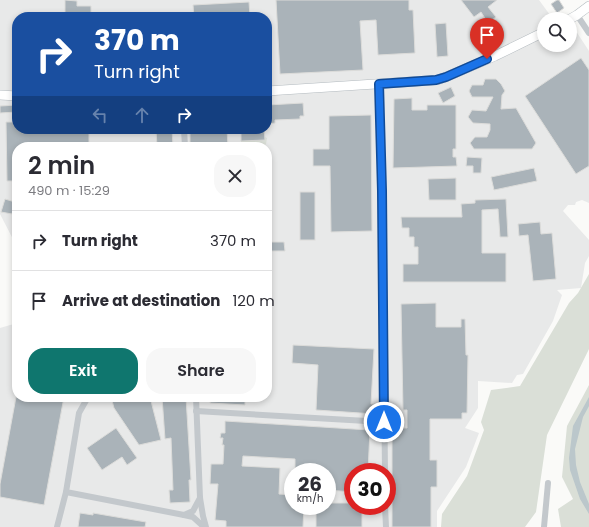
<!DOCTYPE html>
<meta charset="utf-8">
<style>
body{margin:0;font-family:Poppins,sans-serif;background:#f7f7f7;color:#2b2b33;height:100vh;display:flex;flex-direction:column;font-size:15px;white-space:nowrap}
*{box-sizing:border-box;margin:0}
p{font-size:13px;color:#7c7c81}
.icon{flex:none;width:22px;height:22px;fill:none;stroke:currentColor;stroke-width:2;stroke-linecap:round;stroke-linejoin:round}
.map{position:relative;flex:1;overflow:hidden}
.panel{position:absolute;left:12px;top:142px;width:260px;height:260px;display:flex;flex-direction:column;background:#fff;border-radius:16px;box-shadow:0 2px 6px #0003}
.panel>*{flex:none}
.hud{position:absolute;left:12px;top:12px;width:260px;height:122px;border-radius:16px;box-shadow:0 2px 6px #0003;background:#1a4fa0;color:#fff;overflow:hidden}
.controls{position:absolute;left:537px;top:12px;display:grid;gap:8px}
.controls a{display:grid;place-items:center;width:40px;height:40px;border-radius:50%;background:#fff;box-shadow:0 2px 6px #0003;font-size:20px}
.speed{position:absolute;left:284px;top:463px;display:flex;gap:8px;font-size:20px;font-weight:700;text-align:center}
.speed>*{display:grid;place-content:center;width:52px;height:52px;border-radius:50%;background:#fff;box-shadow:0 2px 6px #0003;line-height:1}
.speed small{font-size:10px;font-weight:400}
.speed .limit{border:6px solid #d22;background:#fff;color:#111}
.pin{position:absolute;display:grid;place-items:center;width:34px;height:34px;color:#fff;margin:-41px -17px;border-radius:50% 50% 50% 0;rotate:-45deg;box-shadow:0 0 4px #0007}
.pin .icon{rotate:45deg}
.me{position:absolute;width:44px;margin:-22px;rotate:0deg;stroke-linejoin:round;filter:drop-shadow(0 0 3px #0008)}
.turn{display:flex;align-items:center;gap:14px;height:84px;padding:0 16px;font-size:18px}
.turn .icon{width:52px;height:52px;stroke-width:2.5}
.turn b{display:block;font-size:28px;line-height:34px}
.lanes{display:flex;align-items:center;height:38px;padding:0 16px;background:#0003;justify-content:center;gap:20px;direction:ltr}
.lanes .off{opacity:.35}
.round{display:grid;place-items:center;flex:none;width:42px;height:42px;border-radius:16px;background:#f7f7f7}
.headline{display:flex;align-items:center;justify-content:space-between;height:68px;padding:0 16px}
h1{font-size:24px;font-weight:600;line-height:30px}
.action{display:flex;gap:8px;margin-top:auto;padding:8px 16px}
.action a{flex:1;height:46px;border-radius:16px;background:#0f766e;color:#fff;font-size:16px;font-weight:600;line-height:46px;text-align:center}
.action a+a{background:#f7f7f7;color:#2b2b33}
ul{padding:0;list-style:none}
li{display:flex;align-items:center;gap:12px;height:60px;padding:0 16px;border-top:1px solid #e1e1e2}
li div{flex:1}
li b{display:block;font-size:15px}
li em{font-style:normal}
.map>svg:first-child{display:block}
</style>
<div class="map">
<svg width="589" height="527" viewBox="0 0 589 527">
<rect width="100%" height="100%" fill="#fafaf8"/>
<path fill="#e8e9e9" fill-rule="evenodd" d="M0,0H539L553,19H544V45H570V25H572L589,51V203L582,200L576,202L575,205H568L563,211L589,240V256L585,263L581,288L557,290L562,295L553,321L523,374L517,375L512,383L478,381V408L465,428L479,433L466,467L437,511V527H0V328L17,323V397H267V147H17V247L0,214ZM17,17H267V129H17ZM293,472H327V506H293ZM353,472H387V506H353Z"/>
<g fill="#dadfd7">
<polygon points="265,137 267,138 266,144 263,147 242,147 241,141"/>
<polygon points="589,274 589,349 547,435 536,512 525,527 441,527 442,514 467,476 484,430 481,422 491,390 520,386 569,303 578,293"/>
<polygon points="589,385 589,527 561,527 558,509 573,499 562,477 567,426"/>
</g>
<polygon fill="#bbc7cb" points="589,397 589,406 583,417 575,449 576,465 580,482 589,504 589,514 580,499 570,470 569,458 573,426"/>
<g fill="#aab3b9" stroke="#dcdcda">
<polygon points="65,0 77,1 77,6 91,6 91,17 69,17 69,14 65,14"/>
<polygon points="276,0 409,0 409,10 413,10 415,53 378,55 376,20 360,21 363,70 280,74"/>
<polygon points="461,0 497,0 488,7 496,17 488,23 481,12 474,17"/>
<polygon points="557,0 559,0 564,8 557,13 551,4"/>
<polygon points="249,2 250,17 194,17 193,5"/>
<polygon points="446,23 448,56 437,57 435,24"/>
<polygon points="581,58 589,70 589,166 576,174 525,96"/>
<polygon points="485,79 496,79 501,84 505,91 502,95 501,109 516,108 536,143 532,149 474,149 470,143 475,137 487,137 490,130 490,124 473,123 468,117 472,110 486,111 493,97 472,97 469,91 472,85 483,85"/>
<polygon points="451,87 455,96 443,103 438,93"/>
<polygon points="412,98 412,110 427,110 427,105 456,105 456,149 453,149 453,157 456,157 457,166 393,168 394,99"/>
<polygon points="303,103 304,116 300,116 300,119 275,120 275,123 267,124 267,105"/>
<polygon points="17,105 17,112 0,113 0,106"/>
<polygon points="371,115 372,231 331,232 330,166 313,166 313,149 329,149 329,116"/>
<polygon points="6,122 17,122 17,129 89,129 89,147 17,147 17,181 7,181"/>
<polygon points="156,129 172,129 173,147 157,147"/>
<polygon points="190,129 227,129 228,147 190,147"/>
<polygon points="244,129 264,129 265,140 241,141 241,131 244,131"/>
<polygon points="467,157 482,158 481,173 473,173 473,166 466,166"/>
<polygon points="534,168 537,181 494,190 491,177"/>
<polygon points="456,178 456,200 429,200 428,179"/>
<rect x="300" y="192" width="15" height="48"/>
<polygon points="5,199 15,202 12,214 1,212"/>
<polygon points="506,199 508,237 500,237 498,209 482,210 482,253 506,253 506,282 403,282 403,264 418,264 418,247 414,247 414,237 409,237 409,228 402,228 401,217 462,217 461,204 475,203 475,200"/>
<polygon points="540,222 541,234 552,233 556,279 533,281 528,235 519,236 518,224"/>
<polygon points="270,242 284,242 285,251 270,251"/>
<polygon points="436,303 436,327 461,327 461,319 465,319 466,355 468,355 467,413 462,413 462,419 430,419 430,460 437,460 437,487 431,487 431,527 392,527 392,428 407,428 407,410 403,410 401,304"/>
<polygon points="293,345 374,349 371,404 376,404 375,414 316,410 318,365 292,363"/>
<polygon points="16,397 64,397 44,505 0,497 0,484"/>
<polygon points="111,397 150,397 161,440 139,445 114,408"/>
<polygon points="162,397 186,397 191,480 189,480 190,502 170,503 169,490 173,490 171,438 165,439"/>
<polygon points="211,397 245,397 245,405 210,403"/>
<polygon points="225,421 370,430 368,472 353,472 353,492 327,490 327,472 295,472 295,459 243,456 242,466 280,468 279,494 293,495 293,506 304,506 303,527 226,527 226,521 215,520 218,484 210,484 211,464 223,464 224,445 222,445 223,438 220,438 221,433 225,433"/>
<polygon points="116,428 137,458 127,465 122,457 102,470 87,448"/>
<polygon points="327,503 353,503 353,506 362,506 362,527 316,527 316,506 327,506"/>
<polygon points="80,513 93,515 93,513 146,522 145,527 78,527"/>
</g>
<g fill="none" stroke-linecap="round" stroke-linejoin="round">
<g stroke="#b3babf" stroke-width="10">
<g id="secondary">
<polyline points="570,19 577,15 589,6"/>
<polyline points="267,91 437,80 446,77 495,56 544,32"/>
<polyline points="0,95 17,96"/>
</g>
</g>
<g stroke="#c3c8cc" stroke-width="6">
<polyline points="577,15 589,33"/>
<polyline points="379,84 382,191 385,472"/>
<polyline points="184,129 185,147"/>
<polyline points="88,397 79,413 66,492 184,515 193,517 204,527"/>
<polyline points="196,397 200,498 203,516 206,527"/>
<polyline points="196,411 384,422"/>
<polyline points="385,506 386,527"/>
<polyline points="184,515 193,511 200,498"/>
<polyline points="57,527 66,492"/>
<polyline points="544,527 548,483"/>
</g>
<use href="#secondary" stroke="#fff" stroke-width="9"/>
</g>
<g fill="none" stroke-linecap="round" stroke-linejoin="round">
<g stroke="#114b97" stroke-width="10">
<polyline id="route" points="384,422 382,191 379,84 436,80 446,77 487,59"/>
</g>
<use href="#route" stroke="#1a73e8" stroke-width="7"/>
</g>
</svg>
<div class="controls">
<a><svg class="icon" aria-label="search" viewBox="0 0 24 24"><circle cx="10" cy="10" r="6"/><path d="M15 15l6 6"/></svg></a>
</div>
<div class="speed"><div>26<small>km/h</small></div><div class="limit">30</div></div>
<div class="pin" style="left:487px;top:59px;background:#d93025"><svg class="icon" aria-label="arrive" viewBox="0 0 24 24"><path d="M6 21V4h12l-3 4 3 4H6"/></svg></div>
<svg class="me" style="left:384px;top:422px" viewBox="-20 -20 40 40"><circle r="17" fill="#1a73e8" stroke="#fff" stroke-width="3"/><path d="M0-11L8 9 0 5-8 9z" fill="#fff"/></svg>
<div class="hud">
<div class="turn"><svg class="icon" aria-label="right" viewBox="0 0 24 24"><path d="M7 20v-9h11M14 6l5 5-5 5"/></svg><div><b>370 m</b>Turn right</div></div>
<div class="lanes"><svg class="icon off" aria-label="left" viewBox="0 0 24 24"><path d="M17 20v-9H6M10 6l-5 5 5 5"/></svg><svg class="icon off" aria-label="ahead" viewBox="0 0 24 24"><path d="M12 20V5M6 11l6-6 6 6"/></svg><svg class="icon" aria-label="right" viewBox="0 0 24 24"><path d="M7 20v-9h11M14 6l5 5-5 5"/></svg></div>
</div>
<section class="panel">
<div class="headline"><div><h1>2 min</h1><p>490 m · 15:29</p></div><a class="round"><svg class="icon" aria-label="close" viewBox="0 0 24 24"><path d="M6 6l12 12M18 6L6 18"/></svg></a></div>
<ul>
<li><svg class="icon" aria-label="right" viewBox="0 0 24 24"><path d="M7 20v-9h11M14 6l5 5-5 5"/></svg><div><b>Turn right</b></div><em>370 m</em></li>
<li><svg class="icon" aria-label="arrive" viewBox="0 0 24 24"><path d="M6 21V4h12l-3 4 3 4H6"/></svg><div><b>Arrive at destination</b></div><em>120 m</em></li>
</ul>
<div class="action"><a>Exit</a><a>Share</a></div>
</section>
</div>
